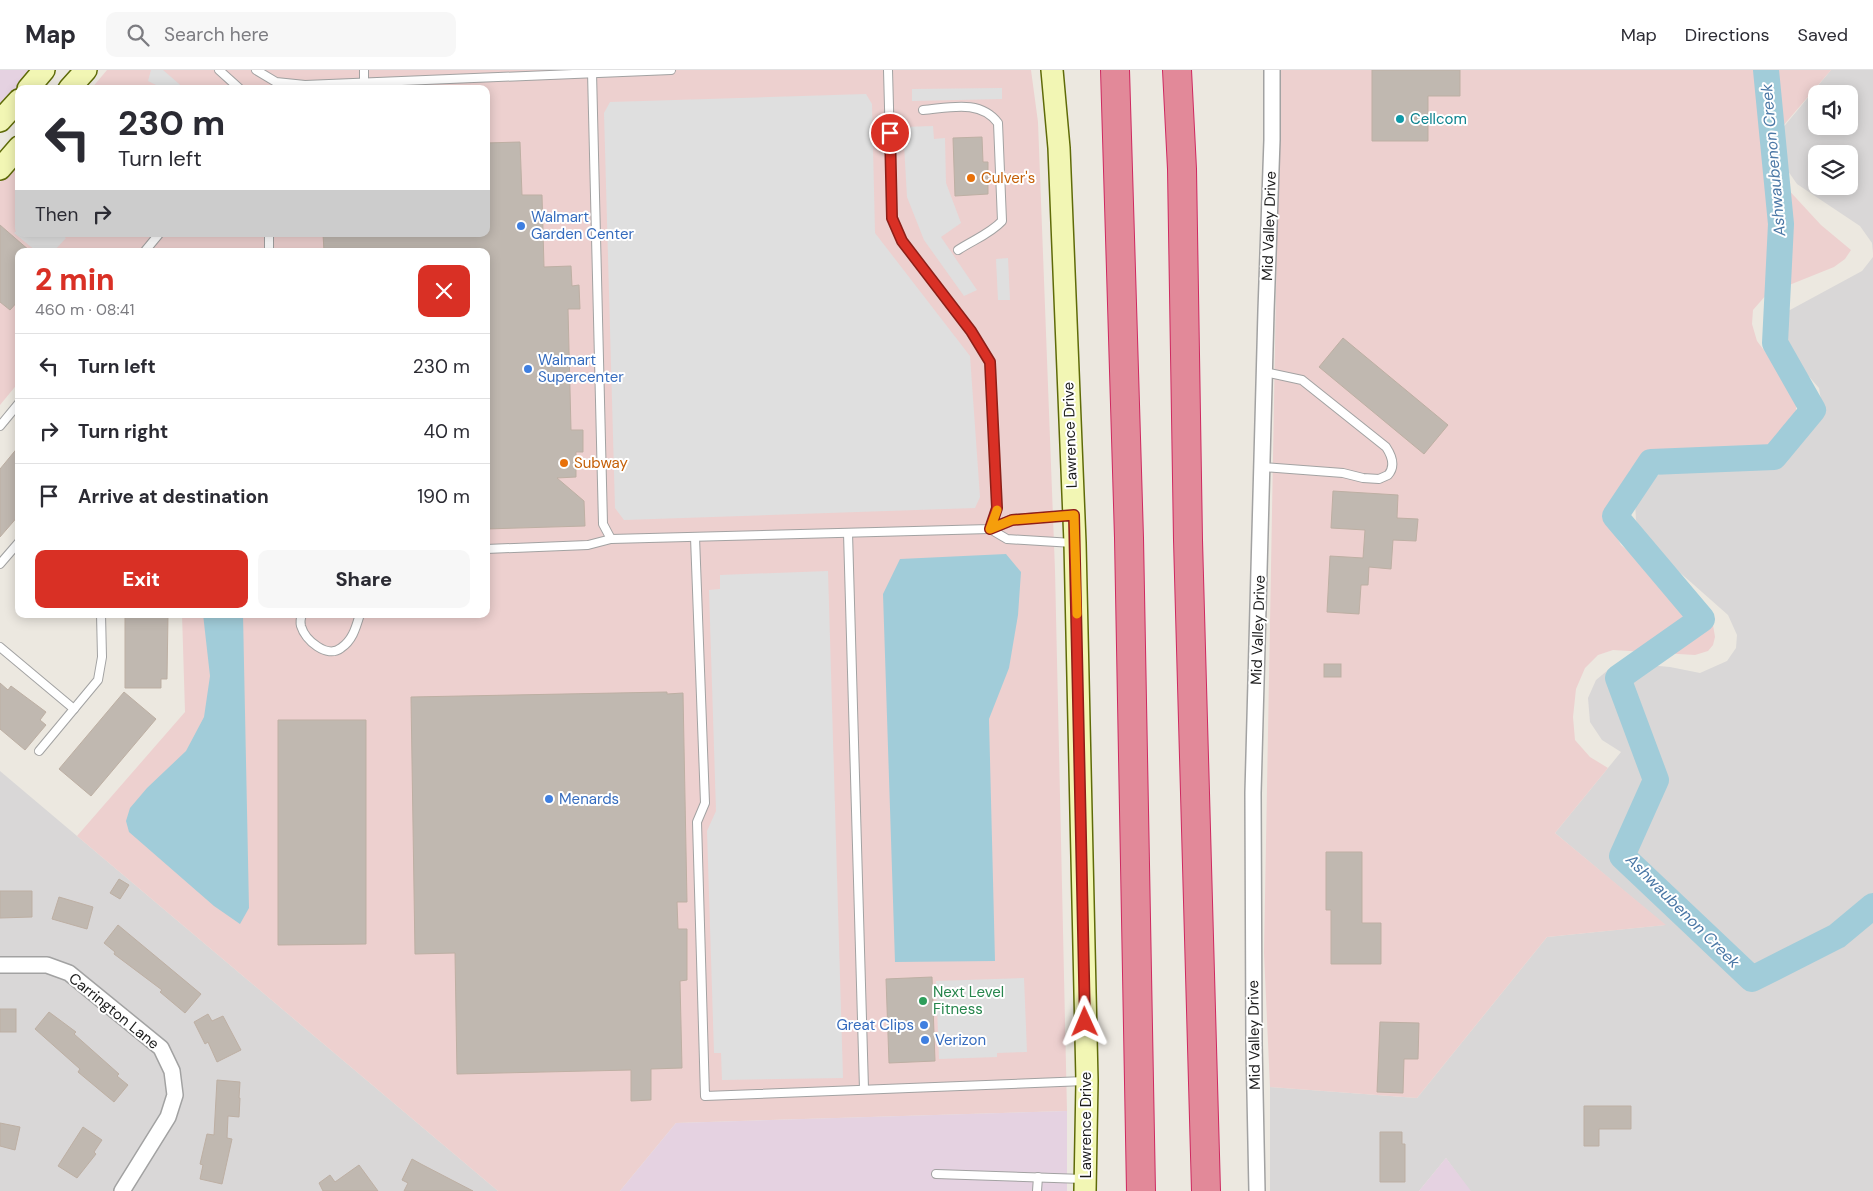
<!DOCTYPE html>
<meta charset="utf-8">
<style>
body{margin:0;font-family:"DM Sans",sans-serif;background:#f7f7f7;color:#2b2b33;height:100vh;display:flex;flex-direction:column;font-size:19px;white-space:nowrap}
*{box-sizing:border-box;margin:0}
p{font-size:16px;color:#7c7c81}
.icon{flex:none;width:28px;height:28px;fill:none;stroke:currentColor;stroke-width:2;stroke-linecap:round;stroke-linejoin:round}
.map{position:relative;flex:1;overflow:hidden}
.drawer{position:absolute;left:15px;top:178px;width:475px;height:370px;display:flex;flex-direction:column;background:#fff;border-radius:10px;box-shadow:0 2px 12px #0003}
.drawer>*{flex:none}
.top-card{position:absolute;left:15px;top:15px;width:475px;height:152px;border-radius:10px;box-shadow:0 2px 12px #0003;background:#fff;color:#2b2b33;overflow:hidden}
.buttons{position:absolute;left:1808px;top:15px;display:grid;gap:10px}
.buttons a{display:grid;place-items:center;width:50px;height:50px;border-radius:10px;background:#fff;box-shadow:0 2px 12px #0003;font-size:25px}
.pin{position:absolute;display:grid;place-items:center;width:42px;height:42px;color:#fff;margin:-21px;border:2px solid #fff;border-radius:50%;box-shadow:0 1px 5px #0007}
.me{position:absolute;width:55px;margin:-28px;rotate:359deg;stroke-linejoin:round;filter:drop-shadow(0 0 4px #0008)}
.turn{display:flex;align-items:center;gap:18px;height:105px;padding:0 20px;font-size:22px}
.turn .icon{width:65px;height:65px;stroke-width:2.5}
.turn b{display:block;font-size:35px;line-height:42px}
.then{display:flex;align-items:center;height:48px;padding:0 20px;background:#0003;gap:10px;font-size:19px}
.round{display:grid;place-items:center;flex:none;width:52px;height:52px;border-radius:10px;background:#f7f7f7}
.headline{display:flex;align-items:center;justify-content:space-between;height:85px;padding:0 20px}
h1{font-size:30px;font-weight:800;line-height:38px;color:#d93025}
.cta{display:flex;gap:10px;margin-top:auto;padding:10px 20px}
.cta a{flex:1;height:58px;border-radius:10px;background:#d93025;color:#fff;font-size:20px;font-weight:800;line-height:58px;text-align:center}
.cta a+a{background:#f7f7f7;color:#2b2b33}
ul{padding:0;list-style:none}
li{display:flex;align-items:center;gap:15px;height:65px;padding:0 20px;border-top:1px solid #e1e1e2}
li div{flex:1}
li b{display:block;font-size:19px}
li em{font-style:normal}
header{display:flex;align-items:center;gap:30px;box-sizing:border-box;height:70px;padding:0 25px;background:#fff;border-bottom:1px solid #e1e1e2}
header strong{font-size:24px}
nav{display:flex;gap:28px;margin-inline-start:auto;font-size:18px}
.search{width:350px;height:45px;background:#f7f7f7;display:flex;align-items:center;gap:12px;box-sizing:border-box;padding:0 18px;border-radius:10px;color:#7c7c81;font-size:19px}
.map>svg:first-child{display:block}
</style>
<header>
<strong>Map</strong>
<div class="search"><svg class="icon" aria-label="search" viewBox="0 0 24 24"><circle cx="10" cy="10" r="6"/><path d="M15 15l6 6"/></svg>Search here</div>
<nav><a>Map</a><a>Directions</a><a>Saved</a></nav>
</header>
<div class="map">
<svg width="1873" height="1121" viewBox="0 0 1873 1121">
<rect width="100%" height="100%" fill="#ece8e0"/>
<g fill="#d9d7d7" fill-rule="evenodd">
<path d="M1831,0H1873V183L1872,173L1860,156L1797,114L1781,91V60ZM1816,24H1849V56H1816ZM1816,84H1849V116H1816Z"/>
<polygon points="1873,187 1873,1121 1470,1121 1446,1088 1419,1121 1270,1121 1270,1017 1417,1028 1547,867 1665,855 1555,763 1621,682 1602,670 1590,652 1588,628 1596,610 1608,600 1625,593 1670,597 1700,603 1727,591 1736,578 1737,565 1728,545 1668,492 1642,463 1636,450 1635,432 1652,409 1665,401 1765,395 1778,390 1792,379 1817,350 1822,336 1819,318 1768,260 1770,245 1790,240 1862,201"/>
<polygon points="0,701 77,766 498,1121 0,1121"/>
</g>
<g fill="#edd0cf">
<polygon points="107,0 1031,0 1038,52 1055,500 1067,1041 676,1053 620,1121 498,1121 77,766 185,642 182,544 486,544 486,181 19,181 19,312 0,335 0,112 19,91 19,164 486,164 486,19 91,19"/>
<polygon points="1280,0 1831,0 1764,78 1771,101 1821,155 1851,180 1845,189 1834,197 1767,224 1753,240 1752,254 1757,271 1790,315 1796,333 1796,346 1780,369 1767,378 1678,380 1642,389 1630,400 1611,438 1613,460 1621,475 1713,555 1715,567 1713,575 1708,581 1695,585 1613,580 1598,585 1585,598 1576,619 1573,647 1575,670 1590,687 1608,698 1555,763 1666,855 1547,867 1417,1028 1270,1017 1264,883"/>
</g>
<g fill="#e5d2e1">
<polygon points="0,0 44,0 0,51"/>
<polygon points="1067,1041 1067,1121 620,1121 676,1053"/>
<polygon points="1446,1088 1471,1121 1419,1121"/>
</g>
<g fill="#dfdfdf">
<polygon points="151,0 163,0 185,19 164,19 148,11"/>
<polygon points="1002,18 1002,29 912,31 912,19"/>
<polygon points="866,24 872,34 875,163 970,286 980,427 975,438 624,450 615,438 604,43 610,32"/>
<polygon points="933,56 934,69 945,68 946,113 961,153 941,167 977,220 964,226 924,170 907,127 903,57"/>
<polygon points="19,158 19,164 60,164 66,168 54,181 36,181 14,163"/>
<polygon points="1008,188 1010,230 998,230 996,189"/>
<polygon points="828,501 843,1008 722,1010 721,983 714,983 707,761 716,741 709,520 720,519 720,505"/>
<polygon points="1024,908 1027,982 997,983 997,987 939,989 936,911"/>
</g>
<g fill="#a1ccd9">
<polygon points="1006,484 1021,502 1018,545 1009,598 989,649 995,891 895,892 883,524 900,489"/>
<polygon points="203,544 243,544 249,838 240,854 214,836 129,762 126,751 130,738 147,718 186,681 204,647 210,606"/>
</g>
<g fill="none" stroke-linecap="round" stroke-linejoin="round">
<polyline stroke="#a1ccd9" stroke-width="26" points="1766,0 1781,154 1775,273 1813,340 1774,387 1651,392 1615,446 1702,549 1618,608 1656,710 1622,786 1752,909 1837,866 1873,836"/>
</g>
<g fill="#c0b8b0" stroke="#bdafa3">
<polygon points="1372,0 1460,0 1460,26 1428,26 1428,71 1372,71"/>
<polygon points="982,67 983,92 988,92 988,124 955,126 953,68"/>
<polygon points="520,72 522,125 542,125 544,197 571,196 572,216 579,215 580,239 568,239 571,360 583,360 583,382 576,382 576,407 557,408 584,431 585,456 486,459 486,181 324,181 323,164 486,164 486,73"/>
<polygon points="0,155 30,181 19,181 19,230 10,240 0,232"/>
<polygon points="1343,268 1448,355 1424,384 1319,297"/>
<polygon points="19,376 19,445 0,467 0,399"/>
<polygon points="1333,421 1398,425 1397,448 1418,449 1416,471 1393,470 1391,499 1369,497 1368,515 1361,515 1359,544 1327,542 1330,486 1363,488 1365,460 1331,458"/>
<polygon points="125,544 168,544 167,609 161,609 161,618 125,618"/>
<rect x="1324" y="594" width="17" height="13"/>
<polygon points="0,613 8,620 11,616 46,642 40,650 46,655 25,680 0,659"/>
<polygon points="124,622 156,649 91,726 59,699"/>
<polygon points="667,622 667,624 683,623 687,832 677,832 678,859 687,859 687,910 680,911 682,998 651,999 651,1030 631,1031 631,1000 457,1004 455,883 415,884 411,627"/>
<polygon points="278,650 366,650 366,874 278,875"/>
<polygon points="1326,782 1362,782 1362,853 1381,853 1381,894 1331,894 1331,840 1326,840"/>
<polygon points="119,809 129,815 120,829 110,823"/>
<polygon points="0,821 32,821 32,847 0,848"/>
<polygon points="59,827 93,837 87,859 52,849"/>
<polygon points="118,855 201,924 185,943 160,922 162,920 114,884 115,882 104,873"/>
<polygon points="932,907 935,991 889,993 886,909"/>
<rect x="0" y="939" width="16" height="23"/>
<polygon points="49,942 76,962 74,964 119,1004 117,1006 128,1015 114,1032 78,1002 80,999 35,959"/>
<polygon points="208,944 212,951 223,946 241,980 217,992 208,972 205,974 194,952"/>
<polygon points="1380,952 1419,953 1418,989 1404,989 1403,1023 1377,1022"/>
<polygon points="217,1010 240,1012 239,1028 240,1028 239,1047 228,1046 227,1068 232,1069 222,1114 200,1109 203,1095 200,1094 207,1064 214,1065"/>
<polygon points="1584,1036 1631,1036 1631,1059 1599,1059 1599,1076 1584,1076"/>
<polygon points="0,1053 20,1057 15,1080 0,1076"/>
<polygon points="83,1057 102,1070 94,1082 96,1084 77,1108 58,1096"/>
<polygon points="1380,1062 1402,1062 1402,1074 1405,1074 1405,1112 1380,1112"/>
<polygon points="412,1089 421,1094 473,1121 404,1121 408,1113 402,1110"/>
<polygon points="359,1095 378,1121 323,1121 319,1113 330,1105 335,1112"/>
</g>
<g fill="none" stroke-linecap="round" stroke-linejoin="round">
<g stroke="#a2a2a2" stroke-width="10">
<g id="lane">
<polyline points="219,0 240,19"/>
<polyline points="256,0 276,12 305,15 671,0"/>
<polyline points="364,0 364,13"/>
<polyline points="888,0 892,148 902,171 971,261 990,292 997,438 990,459"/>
<polyline points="592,2 603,454 611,469 990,459 1012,449 1073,445"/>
<path d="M923,40C949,38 980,29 998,53L1002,151C990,164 973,170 958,180"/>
<polyline points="269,164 269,181"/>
<polyline points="145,181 159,164"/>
<polyline points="0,356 19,333"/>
<path d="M1263,397L1343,403L1363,408L1379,409L1388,405C1396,396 1392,386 1386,377L1302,310L1265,302"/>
<polyline points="990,459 1007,469 1073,473"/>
<polyline points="848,463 864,1019"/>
<polyline points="695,467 705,733 697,752 705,1026 1085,1011"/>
<polyline points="486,479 588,475 611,469"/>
<polyline points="0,494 19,472"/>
<path d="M302,544C301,547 300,552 301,556C305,570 327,589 341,578C353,570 356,557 360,544"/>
<polyline points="0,577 74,639"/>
<polyline points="39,681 98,610 102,587 101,544"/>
<polyline points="936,1104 1084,1109"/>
<polyline points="1037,1121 1038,1107"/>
</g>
</g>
<g stroke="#a2a2a2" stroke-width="18">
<g id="street">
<polyline points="0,895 47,895 69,903 161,978 172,1001 175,1025 168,1047 122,1121"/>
<polyline points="1257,1121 1254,974 1253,723 1266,241 1272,70 1272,0"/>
</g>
</g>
<g stroke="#5f6b08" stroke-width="24">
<g id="secondary">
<polyline points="1052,0 1059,78 1075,473 1087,1011 1085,1121"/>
<polyline points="28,19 44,0"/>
<polyline points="69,19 86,0"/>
<polyline points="0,51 19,30"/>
<polyline points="0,99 19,77"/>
</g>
</g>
<g stroke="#ce2960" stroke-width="30">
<g id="highway">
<polyline points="1115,0 1129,468 1141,1121"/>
<polyline points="1177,0 1182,99 1188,470 1206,1121"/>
</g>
</g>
<use href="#lane" stroke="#fff" stroke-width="8"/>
<use href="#street" stroke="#fff" stroke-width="15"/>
<use href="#secondary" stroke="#f2f6b4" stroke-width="21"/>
<use href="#highway" stroke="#e28999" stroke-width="28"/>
</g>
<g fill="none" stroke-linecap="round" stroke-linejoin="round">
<g stroke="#8d1f18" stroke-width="12">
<polyline id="route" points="890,63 892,148 902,171 971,261 990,292 997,438 990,459 1012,450 1074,445 1085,952"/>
</g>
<use href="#route" stroke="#d93025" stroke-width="9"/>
<polyline stroke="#f59e0b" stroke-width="9" points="997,440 990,459 1012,450 1074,445 1077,544"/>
</g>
<circle fill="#0f9aa8" stroke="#fff" stroke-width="2" cx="1400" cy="49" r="5"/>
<g fill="#e8710a" stroke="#fff" stroke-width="2">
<circle cx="971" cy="108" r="5"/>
<circle cx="564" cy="393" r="5"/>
</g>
<g fill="#3f7fe0" stroke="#fff" stroke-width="2">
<circle cx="521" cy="156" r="5"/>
<circle cx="528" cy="299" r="5"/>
<circle cx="549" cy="729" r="5"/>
<circle cx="924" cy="955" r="5"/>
<circle cx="925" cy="970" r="5"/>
</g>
<circle fill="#2e9e5b" stroke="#fff" stroke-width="2" cx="923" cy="931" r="5"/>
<g text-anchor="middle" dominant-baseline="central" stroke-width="4" stroke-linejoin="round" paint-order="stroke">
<g font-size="15" fill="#0d838f" stroke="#fff" text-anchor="start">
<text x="1410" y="49">Cellcom</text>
</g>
<g font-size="15" fill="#c56008" stroke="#fff" text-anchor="start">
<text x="981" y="108">Culver's</text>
<text x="574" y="393">Subway</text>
</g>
<g font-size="15" fill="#366cbe" stroke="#fff" text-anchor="start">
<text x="531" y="147">Walmart<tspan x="531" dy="17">Garden Center</tspan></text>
<text x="538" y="290">Walmart<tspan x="538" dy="17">Supercenter</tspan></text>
<text x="559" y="729">Menards</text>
<text x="914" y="955" text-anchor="end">Great Clips</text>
<text x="935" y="970">Verizon</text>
</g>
<g font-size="15" fill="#1b1b1b" stroke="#fff">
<text transform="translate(1269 156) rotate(-88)">Mid Valley Drive</text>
<text transform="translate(1070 365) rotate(-92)">Lawrence Drive</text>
<text transform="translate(1258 560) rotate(-88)">Mid Valley Drive</text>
<text transform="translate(114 941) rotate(39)">Carrington Lane</text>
<text transform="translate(1254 965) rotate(-91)">Mid Valley Drive</text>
<text transform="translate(1086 1055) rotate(-90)">Lawrence Drive</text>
</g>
<g font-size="15" fill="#27864d" stroke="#fff" text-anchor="start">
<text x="933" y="922">Next Level<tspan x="933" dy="17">Fitness</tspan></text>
</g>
<g font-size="16" font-style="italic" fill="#4b78a6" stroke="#fff">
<text transform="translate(1773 90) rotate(-95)">Ashwaubenon Creek</text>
<text transform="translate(1683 841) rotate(45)">Ashwaubenon Creek</text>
</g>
</g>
</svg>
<div class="buttons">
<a><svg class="icon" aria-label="sound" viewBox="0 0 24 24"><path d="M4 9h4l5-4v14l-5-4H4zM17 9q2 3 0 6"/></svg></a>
<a><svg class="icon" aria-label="layers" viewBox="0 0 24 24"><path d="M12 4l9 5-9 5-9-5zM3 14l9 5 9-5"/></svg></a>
</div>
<div class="pin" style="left:890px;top:63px;background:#d93025"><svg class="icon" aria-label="arrive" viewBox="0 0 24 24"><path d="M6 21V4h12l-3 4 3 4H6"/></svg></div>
<svg class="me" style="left:1085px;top:952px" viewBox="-20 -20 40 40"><path d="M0-17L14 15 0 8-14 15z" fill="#d93025" stroke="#fff" stroke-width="4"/></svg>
<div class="top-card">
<div class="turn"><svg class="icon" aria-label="left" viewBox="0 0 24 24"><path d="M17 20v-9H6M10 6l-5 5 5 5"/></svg><div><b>230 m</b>Turn left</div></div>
<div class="then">Then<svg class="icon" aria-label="right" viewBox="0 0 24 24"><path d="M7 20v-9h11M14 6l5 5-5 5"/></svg></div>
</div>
<section class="drawer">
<div class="headline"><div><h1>2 min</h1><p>460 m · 08:41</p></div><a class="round" style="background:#d93025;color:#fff"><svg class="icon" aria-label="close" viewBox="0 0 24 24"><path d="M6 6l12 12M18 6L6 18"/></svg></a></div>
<ul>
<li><svg class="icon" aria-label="left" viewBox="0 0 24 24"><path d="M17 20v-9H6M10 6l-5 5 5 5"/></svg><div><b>Turn left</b></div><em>230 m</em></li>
<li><svg class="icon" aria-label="right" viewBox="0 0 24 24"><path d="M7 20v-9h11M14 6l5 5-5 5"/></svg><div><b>Turn right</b></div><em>40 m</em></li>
<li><svg class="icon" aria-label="arrive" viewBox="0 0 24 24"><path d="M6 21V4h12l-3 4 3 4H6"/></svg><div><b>Arrive at destination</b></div><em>190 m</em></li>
</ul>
<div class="cta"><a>Exit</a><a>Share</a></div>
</section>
</div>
